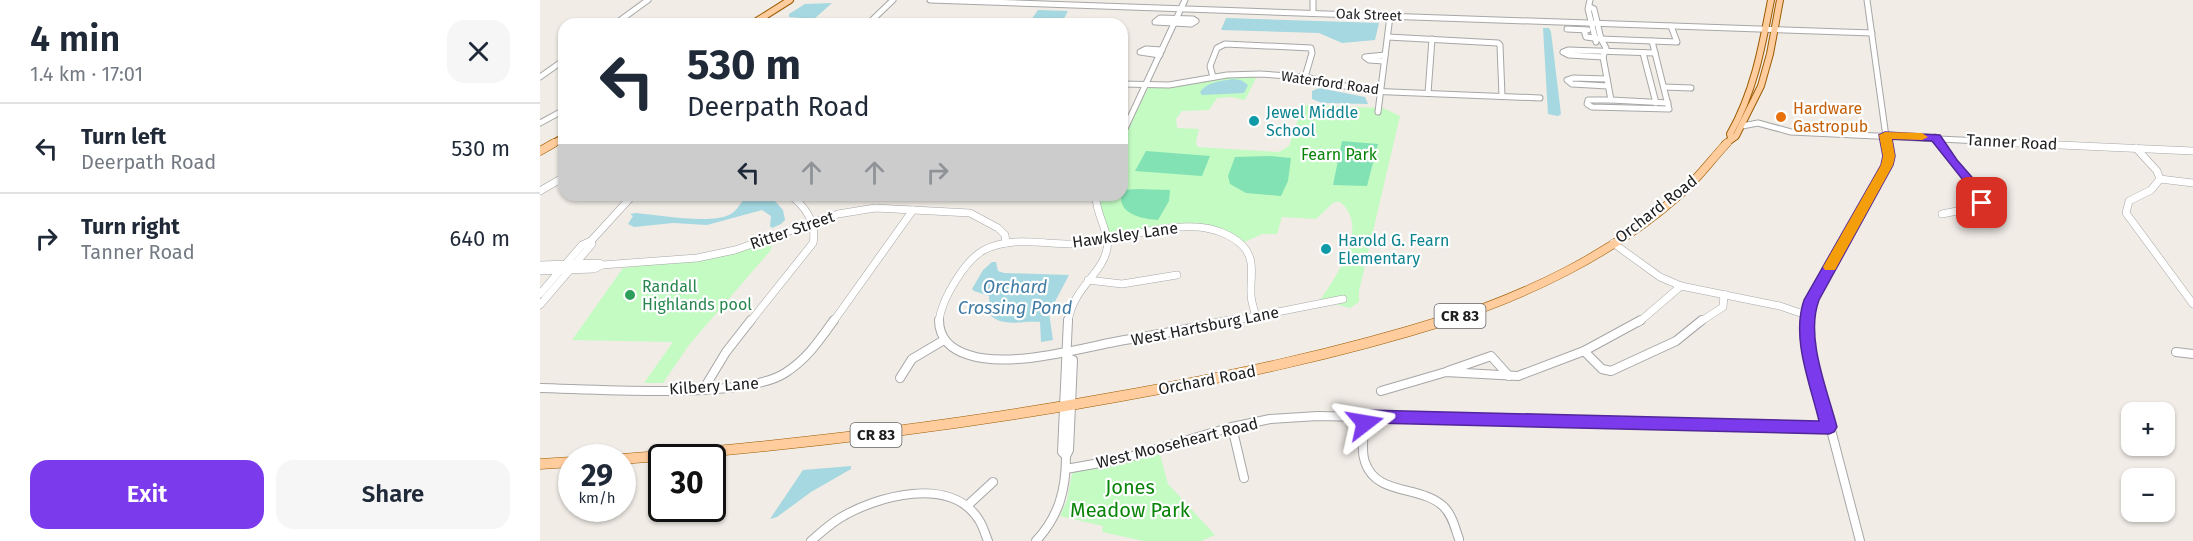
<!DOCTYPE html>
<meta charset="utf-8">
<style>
body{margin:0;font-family:"Fira Sans",sans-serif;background:#f6f6f7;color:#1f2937;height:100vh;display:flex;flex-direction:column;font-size:22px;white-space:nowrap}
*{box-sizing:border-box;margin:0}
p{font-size:20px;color:#747a83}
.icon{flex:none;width:33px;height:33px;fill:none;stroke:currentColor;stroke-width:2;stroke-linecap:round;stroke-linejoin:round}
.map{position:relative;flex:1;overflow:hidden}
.side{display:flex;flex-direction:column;background:#fff;width:540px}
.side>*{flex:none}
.hud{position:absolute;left:18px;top:18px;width:570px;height:183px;border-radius:18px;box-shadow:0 2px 4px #0004;background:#fff;color:#1f2937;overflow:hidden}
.buttons{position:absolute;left:1581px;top:402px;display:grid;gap:12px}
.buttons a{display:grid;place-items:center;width:54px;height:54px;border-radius:12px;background:#fff;box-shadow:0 2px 4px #0004;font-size:30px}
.speed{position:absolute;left:18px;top:444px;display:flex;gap:12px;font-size:30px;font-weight:700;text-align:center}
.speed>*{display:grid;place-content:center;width:78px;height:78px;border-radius:50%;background:#fff;box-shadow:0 2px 4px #0004;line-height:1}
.speed small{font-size:15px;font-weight:400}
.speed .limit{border:3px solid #111;border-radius:9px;background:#fff;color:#111}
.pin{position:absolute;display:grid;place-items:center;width:51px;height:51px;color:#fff;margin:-26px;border-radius:12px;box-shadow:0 3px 9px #0006}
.me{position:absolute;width:66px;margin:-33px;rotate:76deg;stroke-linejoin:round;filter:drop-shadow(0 0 4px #0008)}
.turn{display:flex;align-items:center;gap:21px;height:126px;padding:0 30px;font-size:27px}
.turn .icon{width:78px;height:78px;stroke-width:2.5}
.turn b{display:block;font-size:42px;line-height:51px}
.lanes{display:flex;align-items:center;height:57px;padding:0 30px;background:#0003;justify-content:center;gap:30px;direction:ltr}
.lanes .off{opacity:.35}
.round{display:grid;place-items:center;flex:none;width:63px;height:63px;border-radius:18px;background:#f6f6f7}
.overview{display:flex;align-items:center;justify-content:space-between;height:102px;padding:0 30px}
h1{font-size:36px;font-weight:600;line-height:45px}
.primary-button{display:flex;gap:12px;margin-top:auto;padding:12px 30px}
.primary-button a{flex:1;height:69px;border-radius:18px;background:#7c3aed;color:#fff;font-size:24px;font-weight:600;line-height:69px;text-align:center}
.primary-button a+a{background:#f6f6f7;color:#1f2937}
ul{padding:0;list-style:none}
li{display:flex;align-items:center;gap:18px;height:90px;padding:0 30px;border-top:2px solid #e0e1e3}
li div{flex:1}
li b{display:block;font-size:22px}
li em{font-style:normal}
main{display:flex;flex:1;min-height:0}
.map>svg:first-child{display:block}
</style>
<main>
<section class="side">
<div class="overview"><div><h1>4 min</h1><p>1.4 km · 17:01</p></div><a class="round"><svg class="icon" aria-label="close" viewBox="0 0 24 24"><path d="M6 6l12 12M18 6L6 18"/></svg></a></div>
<ul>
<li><svg class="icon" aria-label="left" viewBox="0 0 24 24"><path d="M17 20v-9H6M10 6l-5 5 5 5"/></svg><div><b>Turn left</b><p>Deerpath Road</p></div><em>530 m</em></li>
<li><svg class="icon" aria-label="right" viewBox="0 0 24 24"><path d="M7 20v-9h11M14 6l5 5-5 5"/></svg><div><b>Turn right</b><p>Tanner Road</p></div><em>640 m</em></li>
</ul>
<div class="primary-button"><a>Exit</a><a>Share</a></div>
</section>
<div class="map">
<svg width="1653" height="541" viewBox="0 0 1653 541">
<rect width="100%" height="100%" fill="#f1ece6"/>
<g fill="#c3fbc3">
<path d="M713,76L716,78L705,100L691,97L677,98L669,110L642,111L636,119L637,128L659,129L656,141L657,147L739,152L749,146L763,105L843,108L860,116L819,291V302L810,308L780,300C796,277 831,227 800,202H794L776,219L742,217L737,234H722L702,243C663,217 613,232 570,238L557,198L558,195H582V141L608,88L638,86L684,77Z"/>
<polygon points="233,240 231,250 149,345 123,383 104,383 133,342 32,340 83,268 115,264"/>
<polygon points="619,451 628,484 675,535 661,541 604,541 562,532 563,526 520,516 527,500 532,474 537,470"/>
</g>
<g fill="#82e2b4">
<polygon points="802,141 838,144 827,186 793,185"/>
<polygon points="606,151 670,156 662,176 595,171"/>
<polygon points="730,156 751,158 748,181 741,196 706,193 690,184 688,176 695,157"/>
<path d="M597,189L630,190L629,201L618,220C606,219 582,216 581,199C581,196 582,193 582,190Z"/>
</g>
<g fill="#a5d8e0">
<polygon points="292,3 274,19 249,17 249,14 265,4"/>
<polygon points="498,10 528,11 523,20 508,23 489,23"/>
<polygon points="686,18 839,23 835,40 802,43 779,33 681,30"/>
<polygon points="1003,28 1009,28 1011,32 1021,114 1018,116 1008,114"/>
<path d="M693,79L701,80L708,85L704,93L662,95L660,92C667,82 681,81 693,79Z"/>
<polygon points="779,88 825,97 828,104 782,103 772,99 772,91"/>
<path d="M207,197L230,201L234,200L243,210L245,220L241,224L232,228L230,226L231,216L222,210L167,225L133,223L94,227L88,224L93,216L90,214L96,213C120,215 171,225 191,214C198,210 200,202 207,197Z"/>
<path d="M452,262H456L458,271L464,273L529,275L509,313L513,340L501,342L500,322C482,320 464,328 450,315L449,296L434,291L432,289L443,270Z"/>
<polygon points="311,466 311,469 271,492 237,517 230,519 263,470"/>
</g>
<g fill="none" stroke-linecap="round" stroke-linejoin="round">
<g stroke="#a7a7a7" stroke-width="7">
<g id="minor-far2">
<polyline points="390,0 1332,33"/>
<polyline points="773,0 773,13"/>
<polyline points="1050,0 1048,9 1056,42"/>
<polyline points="1327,0 1347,144"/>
<polyline points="1050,7 1054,9 1061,39"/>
<polygon points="620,18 653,19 656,21 651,24 615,22"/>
<polyline points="75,24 108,0"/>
<polyline points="328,24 353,0"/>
<polyline points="512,24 518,22 556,24"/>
<polyline points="1027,29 1048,30"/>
<polyline points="1044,30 1046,37 1061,39"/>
<polyline points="848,37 958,43 960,45 962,96"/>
<polygon points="1061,39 1112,41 1129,109 1052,107 1047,104 1048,100 1071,100 1063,57 1066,48"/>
<polyline points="1112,41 1137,42 1131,26"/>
<polyline points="1103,53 1116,103"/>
<polyline points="620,55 600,52 606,49 622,50"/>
<polyline points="1063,57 1029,55 1023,52 1028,50 1115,53"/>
<polyline points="844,61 829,60 825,57 845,55"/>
<polyline points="0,77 24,60"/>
<polyline points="673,77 670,66 677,48 685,44 771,48 772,53 765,77"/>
<polyline points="1067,79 1033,78 1027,80 1032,84 1068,86"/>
<polyline points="582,84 629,85 687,75 720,74 765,77 827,91 1000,98"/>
<polyline points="1124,87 1151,88"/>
<polyline points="888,93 892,39"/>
<polyline points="1071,100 1128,103"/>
<polyline points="838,112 850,16"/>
<polyline points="0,123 24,110"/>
<polyline points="1202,126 1218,123 1251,132 1507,144"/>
<polyline points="582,135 645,0"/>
<polyline points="1395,137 1400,144"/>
</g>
</g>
<g stroke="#a7a7a7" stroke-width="8">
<g id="minor-far1">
<polyline points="1399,143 1443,199 1442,203 1432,208 1402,214"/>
<polyline points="1475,143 1653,151"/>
<polyline points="1596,148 1617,171 1620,179 1611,190 1589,201 1586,213 1653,304"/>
<polyline points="1620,179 1653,183"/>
<polyline points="0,191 24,177"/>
<polyline points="1073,243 1120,277 1141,286 1240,306 1266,315"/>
<polyline points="0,265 59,263 62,265 157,258 195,250 298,214 335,208 430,213 458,228 465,235 466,243"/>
<polyline points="0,271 54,269 62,265"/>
<polyline points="548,280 582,284 637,275"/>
<polyline points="0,294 42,245 51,241 93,195"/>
<polyline points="0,305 52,244 51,241"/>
<path d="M210,322L273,243C277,223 265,206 250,195"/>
<polyline points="293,322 373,210"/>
<path d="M399,322C401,300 425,260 444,250C471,236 502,244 530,244C573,243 614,224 657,227C673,228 691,234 703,246C716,260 710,277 711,294C711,302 714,309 716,316"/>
<path d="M528,322C533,287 562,275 567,249C570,231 555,214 556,195"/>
<polyline points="687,322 803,299"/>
<polyline points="1099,322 1141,286"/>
<polyline points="1160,322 1183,307 1184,294"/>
<polyline points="1266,322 1271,300 1347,165 1349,156 1347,143"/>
</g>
</g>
<g stroke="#a7a7a7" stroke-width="10">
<g id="minor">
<path d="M399,320C399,339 412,350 429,355C468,368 534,350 574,342C614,335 655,328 695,320"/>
<polyline points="1266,320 1266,334 1320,541"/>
<polyline points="1044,351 1101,320"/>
<polyline points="1636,352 1653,354"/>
<polyline points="908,371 951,356 969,376"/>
<polyline points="360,378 372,359 404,340"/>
<path d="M0,388C53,389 204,400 245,373C267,359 279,341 294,320"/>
<polyline points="163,390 186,352 211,320"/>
<polyline points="841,391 906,372 978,376 1044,351 1062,369 1071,371 1136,341 1162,320"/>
<path d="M825,416C825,431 820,448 825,462C836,496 880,485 903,506C912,514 915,528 919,539"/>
<polyline points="692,427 704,478"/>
<polyline points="526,456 529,450 533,360 528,358"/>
<polyline points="526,469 582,459 692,427 730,419 778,416 1289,427"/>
<polyline points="428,505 453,482"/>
<path d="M271,541C280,533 290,524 300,518C336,496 411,475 439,520C443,526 445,534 448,541"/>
<path d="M496,541C519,516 526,490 526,456L522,452L528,320"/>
</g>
</g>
<g stroke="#9c5b00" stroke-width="8">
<g id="major-far2">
<polyline points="212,24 250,0"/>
<path d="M1191,138L1190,134C1214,92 1222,47 1231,0"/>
<polyline points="12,144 24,137"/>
<polyline points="1185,144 1196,136 1221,86 1230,54 1240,0"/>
</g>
</g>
<g stroke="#9c5b00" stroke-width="9">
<g id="major-far1">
<polyline points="0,151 14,143"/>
<path d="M902,322C985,296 1071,255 1138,196C1156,181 1171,160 1187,143"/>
</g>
</g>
<g stroke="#9c5b00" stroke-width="11">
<g id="major">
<path d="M82,459C248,446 412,427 576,397C688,377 798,354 906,320"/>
<polyline points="0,464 32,462"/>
</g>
</g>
<use href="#minor-far2" stroke="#fff" stroke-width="5"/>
<use href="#minor-far1" stroke="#fff" stroke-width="7"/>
<use href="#minor" stroke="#fff" stroke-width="8"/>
<use href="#major-far2" stroke="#ffcc9d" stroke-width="6"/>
<use href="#major-far1" stroke="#ffcc9d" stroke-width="8"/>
<use href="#major" stroke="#ffcc9d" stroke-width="10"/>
</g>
<path fill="#7c3aed" stroke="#51269a" stroke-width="1.5" d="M1345,132L1400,135L1417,160L1445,192L1448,203L1446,206H1437L1435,195L1392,141L1352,139L1355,156L1353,165L1279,300C1265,337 1287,389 1297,427L1294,432L1289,434L833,423L831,427L825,429L819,427L817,423L820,412L825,410L1279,421C1270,383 1251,338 1264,300L1341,165L1343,156L1339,135Z"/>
<polygon fill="#f59e0b" points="1345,132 1382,133 1388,137 1382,140 1352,139 1355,156 1353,165 1295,270 1285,270 1283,267 1341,165 1343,156 1339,135"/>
<circle fill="#e8710a" stroke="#fff" stroke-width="2" cx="1241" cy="117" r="6"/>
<g fill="#0f9aa8" stroke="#fff" stroke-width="2">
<circle cx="714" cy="121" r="6"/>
<circle cx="786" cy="249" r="6"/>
</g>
<circle fill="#2e9e5b" stroke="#fff" stroke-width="2" cx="90" cy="295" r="6"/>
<g text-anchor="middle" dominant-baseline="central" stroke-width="4.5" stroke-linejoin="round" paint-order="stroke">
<g font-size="14" fill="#202020" stroke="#fff">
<text transform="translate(829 15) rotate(2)">Oak Street</text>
<text transform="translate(790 83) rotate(8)">Waterford Road</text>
</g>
<g fill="#fff" stroke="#636363" stroke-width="1.5">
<rect x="894.5" y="304" width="51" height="24" rx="4.5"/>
<rect x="310.5" y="423" width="51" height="24" rx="4.5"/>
</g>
<g font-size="15" font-weight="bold" fill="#202020">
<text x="920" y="316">CR 83</text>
<text x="336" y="435">CR 83</text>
</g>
<g font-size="16" fill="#c56008" stroke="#fff" text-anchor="start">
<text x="1253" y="108">Hardware<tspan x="1253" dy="18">Gastropub</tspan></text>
</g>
<g font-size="16" fill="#0d838f" stroke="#fff" text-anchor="start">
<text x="726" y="112">Jewel Middle<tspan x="726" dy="18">School</tspan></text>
<text x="798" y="240">Harold G. Fearn<tspan x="798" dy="18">Elementary</tspan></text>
</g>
<g font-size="16" fill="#202020" stroke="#fff">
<text transform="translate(1472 142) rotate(3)">Tanner Road</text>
<text transform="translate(1116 209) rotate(-38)">Orchard Road</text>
<text transform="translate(252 230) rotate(-19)">Ritter Street</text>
<text transform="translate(585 235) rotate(-8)">Hawksley Lane</text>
<text transform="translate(665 326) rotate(-11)">West Hartsburg Lane</text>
<text transform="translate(667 380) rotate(-11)">Orchard Road</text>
<text transform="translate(174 386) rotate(-4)">Kilbery Lane</text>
<text transform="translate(637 443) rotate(-14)">West Mooseheart Road</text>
</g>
<g font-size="16" fill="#088408" stroke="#fff">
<text x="799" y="154">Fearn Park</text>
</g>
<g font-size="16" fill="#27864d" stroke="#fff" text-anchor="start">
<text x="102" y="286">Randall<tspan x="102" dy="18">Highlands pool</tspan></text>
</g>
<g font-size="18" font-style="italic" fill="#427ca4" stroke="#fff">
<text x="475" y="287">Orchard<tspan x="475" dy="21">Crossing Pond</tspan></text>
</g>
<g font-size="20" fill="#088408" stroke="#fff">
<text x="590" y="487">Jones<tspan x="590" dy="23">Meadow Park</tspan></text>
</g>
</g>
</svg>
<div class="buttons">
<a>+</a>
<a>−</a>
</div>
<div class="speed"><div>29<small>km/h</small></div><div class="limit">30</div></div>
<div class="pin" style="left:1442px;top:203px;background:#d93025"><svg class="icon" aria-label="arrive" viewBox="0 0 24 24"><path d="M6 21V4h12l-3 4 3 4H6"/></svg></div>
<svg class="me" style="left:825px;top:423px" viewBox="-20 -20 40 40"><path d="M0-17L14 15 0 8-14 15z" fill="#7c3aed" stroke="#fff" stroke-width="4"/></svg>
<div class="hud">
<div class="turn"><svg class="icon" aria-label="left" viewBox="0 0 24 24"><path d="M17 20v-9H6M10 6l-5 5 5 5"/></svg><div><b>530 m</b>Deerpath Road</div></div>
<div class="lanes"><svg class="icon" aria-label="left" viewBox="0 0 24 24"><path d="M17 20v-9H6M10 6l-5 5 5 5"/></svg><svg class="icon off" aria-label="ahead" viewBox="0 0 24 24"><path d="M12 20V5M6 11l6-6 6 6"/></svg><svg class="icon off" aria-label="ahead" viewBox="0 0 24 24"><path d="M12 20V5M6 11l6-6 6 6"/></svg><svg class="icon off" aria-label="right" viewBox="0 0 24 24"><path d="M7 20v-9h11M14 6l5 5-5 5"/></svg></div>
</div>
</div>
</main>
